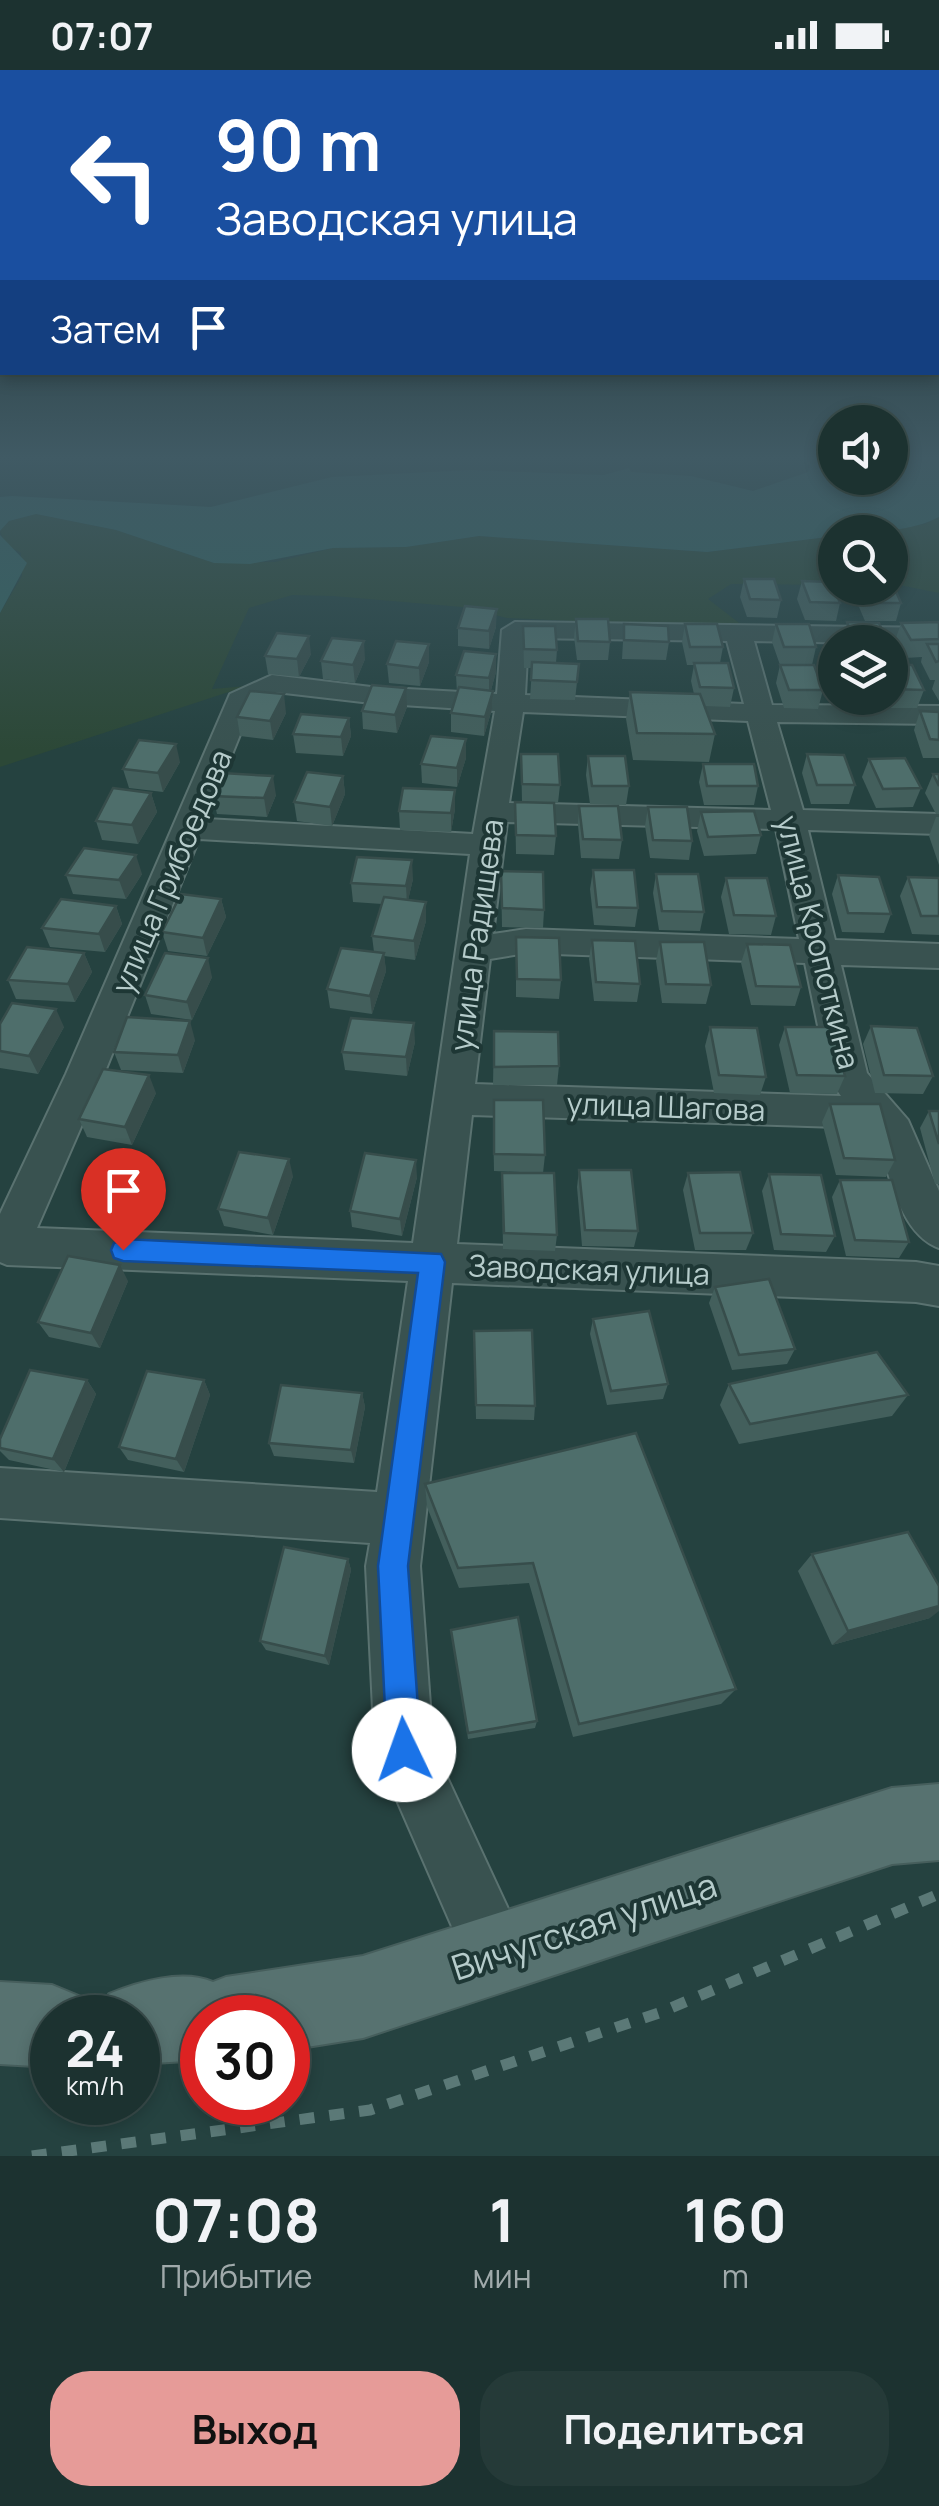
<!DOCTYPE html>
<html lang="ru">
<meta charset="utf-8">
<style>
body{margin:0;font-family:Manrope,sans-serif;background:#253a38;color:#f1f3f6;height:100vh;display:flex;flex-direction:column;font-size:38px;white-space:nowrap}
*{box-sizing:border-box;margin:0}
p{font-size:32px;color:#a0aaab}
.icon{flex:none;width:55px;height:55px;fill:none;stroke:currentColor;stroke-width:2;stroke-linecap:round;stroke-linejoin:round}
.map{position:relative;height:2086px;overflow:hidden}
.panel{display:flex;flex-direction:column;background:#1c3230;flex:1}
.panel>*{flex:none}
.hud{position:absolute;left:0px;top:0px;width:940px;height:305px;box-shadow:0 5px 15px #0003,0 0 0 2px #3a4d4c;background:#1a4fa0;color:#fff;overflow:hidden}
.buttons{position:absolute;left:818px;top:335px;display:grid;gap:20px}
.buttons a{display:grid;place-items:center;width:90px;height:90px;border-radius:50%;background:#1c3230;box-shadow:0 5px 15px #0003,0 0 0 2px #3a4d4c;font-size:50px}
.speed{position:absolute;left:30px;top:1925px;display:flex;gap:20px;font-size:50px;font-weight:700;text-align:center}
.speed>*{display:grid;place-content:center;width:130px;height:130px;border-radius:50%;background:#1c3230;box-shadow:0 5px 15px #0003,0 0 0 2px #3a4d4c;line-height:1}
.speed small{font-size:25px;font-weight:400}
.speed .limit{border:15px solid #d22;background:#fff;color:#111}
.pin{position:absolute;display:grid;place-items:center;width:85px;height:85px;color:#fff;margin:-102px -42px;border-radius:50% 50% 50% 0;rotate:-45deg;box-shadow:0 0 10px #0007}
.pin .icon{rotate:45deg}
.me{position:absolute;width:110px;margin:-55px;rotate:357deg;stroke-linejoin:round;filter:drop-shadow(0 0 8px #0008)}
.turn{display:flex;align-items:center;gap:35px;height:210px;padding:0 50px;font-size:45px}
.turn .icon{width:130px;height:130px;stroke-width:2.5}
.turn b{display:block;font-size:70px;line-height:85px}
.then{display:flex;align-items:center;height:95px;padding:0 50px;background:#0003;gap:20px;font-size:38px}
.eta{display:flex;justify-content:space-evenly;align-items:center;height:170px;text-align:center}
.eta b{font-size:60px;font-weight:700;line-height:70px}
.cta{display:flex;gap:20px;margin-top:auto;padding:20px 50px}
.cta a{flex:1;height:115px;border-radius:40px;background:#e69b98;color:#111;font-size:40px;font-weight:700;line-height:115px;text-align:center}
.cta a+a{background:#253a38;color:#f1f3f6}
.status{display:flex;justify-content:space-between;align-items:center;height:70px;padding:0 50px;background:#1c3230;direction:ltr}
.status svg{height:28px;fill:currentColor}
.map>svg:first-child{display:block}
</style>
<div class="status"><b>07:07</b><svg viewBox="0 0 49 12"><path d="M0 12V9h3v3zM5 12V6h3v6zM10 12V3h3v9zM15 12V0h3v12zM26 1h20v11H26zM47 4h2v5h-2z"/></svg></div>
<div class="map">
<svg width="939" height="2086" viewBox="0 0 939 2086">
<rect width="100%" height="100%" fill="#254240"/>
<g fill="#2c4837">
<polygon points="36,444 116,460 214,493 275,492 333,478 406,477 479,466 707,482 835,466 835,515 731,514 708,529 747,559 507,548 462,537 333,526 292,525 249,538 212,619 247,616 0,697 0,543 22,506 21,483 5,474 0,461 9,451"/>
<polygon points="939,447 939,523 890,513 890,462 866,462 925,454"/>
</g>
<g fill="#336360">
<path d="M800,388H835V408H890V388H939V447C908,463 869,462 835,462V466L707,482L479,466L406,477L333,478L250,494L214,493L116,460L36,444L9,451L0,461V427L12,426L211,437L332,407L471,400L604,405L629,398L631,402L691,406L753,421L808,402L810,396Z"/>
<polygon points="0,465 27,493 0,543"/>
</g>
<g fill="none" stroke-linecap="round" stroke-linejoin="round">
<g stroke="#5a7270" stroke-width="4">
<path id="minor" d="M515,552L939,558V574L754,571L772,635L939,636V654L777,652L803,740L939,744V764L808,760L835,870L939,874V898L841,895L867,1003L908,1050L939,1121V1178C900,1164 890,1105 877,1069L868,1058L472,1045L457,1174L916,1192L939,1196V1236L916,1232L452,1213L420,1496L433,1677L529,1884L520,1907L497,1916L474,1907L375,1680L366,1496L370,1473L0,1448V1398L377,1422L408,1211L7,1195L0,1192V1144L66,1004L230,624L272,605L371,617L497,624L502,560ZM528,568L727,571L744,634L525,625ZM276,622L371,633L495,641L473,764L206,749L252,635ZM523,642L748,651L771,740L509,733ZM507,752L776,759L799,869L526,859L493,864ZM199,769L470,784L413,1173L37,1158L104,1004ZM526,883L805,893L829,1009L841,1026L475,1014L490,889Z"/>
</g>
<g stroke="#465e5c" stroke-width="4">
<g id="major">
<path d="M939,1714V1790L892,1794L363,1968L288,1980V1948H202V1990L138,1994V1948H99L109,1924C138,1912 182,1899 213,1912L226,1907L363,1886L892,1718Z"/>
<polygon points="0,1912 52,1915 81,1927 90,1948 52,1948 52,1997 0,1994"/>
</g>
</g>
<use href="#minor" fill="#395250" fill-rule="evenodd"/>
<use href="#major" fill="#577270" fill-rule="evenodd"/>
<polyline stroke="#5b7977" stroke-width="11" stroke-dasharray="15 15" stroke-linecap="butt" points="32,2086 370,2040 659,1943 939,1824"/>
</g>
<g fill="#435f5c">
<polygon points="744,509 781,530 777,548 747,547 740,527"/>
<polygon points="802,511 840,533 836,551 805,550 797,529"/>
<polygon points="859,518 890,518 901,533 896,551 865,551 856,530"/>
<polygon points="576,549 610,572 608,590 577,590 574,567"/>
<polygon points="847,552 887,572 842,572"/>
<polygon points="939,552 939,631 932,619 935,610 930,610 921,592 922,587 905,588 895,571 901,553"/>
<polygon points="624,554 669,572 666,590 622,589"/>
<polygon points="685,554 723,577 720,593 734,618 730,637 704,636 715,664 709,692 633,690 626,649 630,622 694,624 691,611 694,595 687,595 682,572"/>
<polygon points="776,554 816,577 812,595 823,620 818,639 784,638 776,613 780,595 772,572"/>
<polygon points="523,556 557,580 556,593 579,594 575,630 530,629 532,598 524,598"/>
<polygon points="496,557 489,579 458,576 458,558"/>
<polygon points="429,574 429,592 420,616 389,613 387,594"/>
<polygon points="311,584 299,607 268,604 265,586"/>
<polygon points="365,589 355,613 323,609 321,591"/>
<polygon points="833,594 835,594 835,628 874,628 871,638 837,637 828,612"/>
<polygon points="890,594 924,620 917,638 883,638 879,628 890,628"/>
<polygon points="496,602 491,620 493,621 492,639 484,666 451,662 451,643 457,623 456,605"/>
<polygon points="407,637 397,663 363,659 362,641"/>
<polygon points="920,641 939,642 939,688 923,688 914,660"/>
<polygon points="286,643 273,670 240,666 237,647"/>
<polygon points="349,648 351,666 343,686 296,683 293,664"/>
<polygon points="466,669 466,688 457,717 422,713 421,694"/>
<polygon points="521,684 560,715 558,733 554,733 556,766 554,785 516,784 515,732 522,732"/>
<polygon points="807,684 855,715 849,734 811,734 802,703"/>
<polygon points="588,686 629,716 626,735 590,734 586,705"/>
<polygon points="869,689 921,718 913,737 876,738 862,707"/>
<polygon points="180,692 163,722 129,718 123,699"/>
<polygon points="703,694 758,716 754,735 704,735 699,712"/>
<polygon points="933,704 939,704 939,744 936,744 925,723"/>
<polygon points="343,706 345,724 332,756 297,751 294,732"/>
<polygon points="151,723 157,742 138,774 102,770 96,751"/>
<polygon points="276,725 267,747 217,744 213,726"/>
<polygon points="579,736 622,770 619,789 581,788 578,755"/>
<polygon points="648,737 692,771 689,790 650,788 645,756"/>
<polygon points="455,739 451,762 400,760 399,741"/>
<polygon points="701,742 761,765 756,784 704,786 697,761"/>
<polygon points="936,747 939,747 939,795 929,766"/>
<polygon points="593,800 638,838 635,857 594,855 590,819"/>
<polygon points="501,801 544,840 543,858 502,857"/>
<polygon points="142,804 126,829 73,824 66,805"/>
<polygon points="656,804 704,842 700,861 659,860 653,823"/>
<polygon points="838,805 891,844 884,863 842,862 832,824"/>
<polygon points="908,807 939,808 939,865 912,864 900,826"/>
<polygon points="726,808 776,846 771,865 729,864 721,827"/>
<polygon points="413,809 408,830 426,851 415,890 384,886 386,901 372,944 330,938 327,919 374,882 372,866 382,834 353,832 351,813"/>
<polygon points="221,829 226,847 207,886 168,881 162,862"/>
<polygon points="116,836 122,854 105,882 50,877 42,858"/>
<polygon points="516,867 561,910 559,929 516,927"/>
<polygon points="592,870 640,914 637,932 594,931 589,889"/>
<polygon points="660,872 711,915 706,934 662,933 656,891"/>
<polygon points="747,874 801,917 795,936 751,935 741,893"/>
<polygon points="84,883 92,902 75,932 16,929 8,910"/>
<polygon points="212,907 192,950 151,944 145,925"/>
<polygon points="0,954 64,957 38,1004 0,998"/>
<polygon points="871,956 933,1006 923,1024 875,1023 863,974"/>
<polygon points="710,957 766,1007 760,1025 714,1023 705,976"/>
<polygon points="785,957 845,1006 837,1024 790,1023 779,975"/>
<polygon points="494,961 559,996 557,1015 493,1015"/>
<polygon points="195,970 183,1003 121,1000 114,982"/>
<polygon points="415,972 407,1006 345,1000 342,982"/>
<polygon points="156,1023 132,1075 87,1067 79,1049"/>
<polygon points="830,1034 895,1090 886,1107 836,1105 822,1052"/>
<polygon points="929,1041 939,1041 939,1114 935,1114 920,1058"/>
<polygon points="493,1048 545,1085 543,1103 494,1101"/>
<polygon points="579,1100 638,1161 634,1177 582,1176 577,1117"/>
<polygon points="502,1103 557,1165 555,1181 503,1179"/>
<polygon points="688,1103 753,1163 746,1180 695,1180 683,1120"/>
<polygon points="769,1104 835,1166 826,1182 774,1180 762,1121"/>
<polygon points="293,1106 273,1165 224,1156 218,1139"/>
<polygon points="417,1107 402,1166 352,1157 350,1141"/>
<polygon points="840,1110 909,1172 899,1188 846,1186 832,1127"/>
<polygon points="128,1211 100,1278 49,1267 38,1252"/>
<polygon points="715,1217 795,1279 787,1294 732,1300 709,1233"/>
<polygon points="593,1249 668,1314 663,1329 607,1335 590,1264"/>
<polygon points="474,1261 535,1336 534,1350 476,1349"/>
<polygon points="87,1310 96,1324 64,1402 9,1390 0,1381 0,1369"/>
<polygon points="204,1310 210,1325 184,1402 128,1390 119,1377"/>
<polygon points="729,1314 908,1325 892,1346 739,1374 720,1335"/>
<polygon points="362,1323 365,1337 354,1393 274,1386 269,1373"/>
<polygon points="425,1414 736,1619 721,1634 573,1667 529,1513 459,1518 427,1437"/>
<polygon points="812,1484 930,1548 832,1575 798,1501"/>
<polygon points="348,1489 351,1500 329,1595 266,1580 260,1571"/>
<polygon points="451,1560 537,1651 535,1658 468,1669"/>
</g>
<g fill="#374d4b">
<polygon points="497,539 496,557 489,579 489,561"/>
<polygon points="309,566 311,584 299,607 297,589"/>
<polygon points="364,571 365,589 355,613 353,595"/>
<polygon points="429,574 429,592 420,616 419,598"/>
<polygon points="496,584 496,602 489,627 489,608"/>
<polygon points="406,618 407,637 397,663 395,645"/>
<polygon points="493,621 492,639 484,666 485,647"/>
<polygon points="284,624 286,643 273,670 270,651"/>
<polygon points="349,648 351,666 343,686 341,667"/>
<polygon points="466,669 466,688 457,717 457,698"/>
<polygon points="176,674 180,692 163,722 158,703"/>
<polygon points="273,706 276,725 267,747 264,728"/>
<polygon points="343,706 345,724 332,756 330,737"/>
<polygon points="455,720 455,739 451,762 451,743"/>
<polygon points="151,723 157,742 138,774 132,755"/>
<polygon points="136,785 142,804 126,829 119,810"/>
<polygon points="412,790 413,809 407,835 406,816"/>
<polygon points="221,829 226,847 207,886 203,868"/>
<polygon points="426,832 426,851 415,890 414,871"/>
<polygon points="116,836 122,854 105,882 99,864"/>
<polygon points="84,883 92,902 75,932 68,914"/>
<polygon points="384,883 386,901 372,944 370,926"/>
<polygon points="208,888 212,907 192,950 187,932"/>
<polygon points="56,939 64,957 38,1004 29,986"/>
<polygon points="190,951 195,970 183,1003 178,985"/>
<polygon points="414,953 415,972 407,1006 406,987"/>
<polygon points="149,1005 156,1023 132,1075 125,1057"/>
<polygon points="289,1089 293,1106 273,1165 268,1148"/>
<polygon points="416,1090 417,1107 402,1166 400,1149"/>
<polygon points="120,1195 128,1211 100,1278 91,1263"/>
<polygon points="87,1310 96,1324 64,1402 53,1389"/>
<polygon points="204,1310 210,1325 184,1402 176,1389"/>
<polygon points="362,1323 365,1337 354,1393 351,1380"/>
<polygon points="348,1489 351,1500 329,1595 325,1586"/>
<polygon points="939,1536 939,1541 930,1548 832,1575 848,1561"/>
</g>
<g fill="#4e6e6b" stroke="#374d4b" stroke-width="2.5">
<polygon points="744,509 774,509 781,530 750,529"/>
<polygon points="802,511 832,512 840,533 810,532"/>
<polygon points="890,512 892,512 901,533 870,533 863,518 890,518"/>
<polygon points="465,536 497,539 489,561 458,558"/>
<polygon points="576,549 608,549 610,572 578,571"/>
<polygon points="847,552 879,553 887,572 855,572"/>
<polygon points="939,552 939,569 911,570 901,553"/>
<polygon points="624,554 668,556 669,572 624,570"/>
<polygon points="685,554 717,554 723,577 690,577"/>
<polygon points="776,554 809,554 816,577 784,577"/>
<polygon points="523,556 555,556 557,580 524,579"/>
<polygon points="277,563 309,566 297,589 265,586"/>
<polygon points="332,568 364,571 353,595 321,591"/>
<polygon points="396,571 429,574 419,598 387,594"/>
<polygon points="927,574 939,574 939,591 936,592"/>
<polygon points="464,581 496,584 489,608 456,605"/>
<polygon points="532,592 579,594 577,612 531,610"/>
<polygon points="694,593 728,593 734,618 700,617"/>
<polygon points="890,594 912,595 924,620 890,619"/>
<polygon points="780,595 814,595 823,620 789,620"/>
<polygon points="372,615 406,618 395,645 362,641"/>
<polygon points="459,617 493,621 485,647 451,643"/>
<polygon points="250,621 284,624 270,651 237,647"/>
<polygon points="630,622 700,624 715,664 637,663"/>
<polygon points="920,641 939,642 939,670 930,669"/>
<polygon points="301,644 349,648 341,667 293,664"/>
<polygon points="431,666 466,669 457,698 421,694"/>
<polygon points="139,670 176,674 158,703 123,699"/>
<polygon points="521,684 558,684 560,715 522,714"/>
<polygon points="807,684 844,685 855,715 817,715"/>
<polygon points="588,686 625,686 629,716 592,716"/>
<polygon points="905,688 921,718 883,719 869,689"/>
<polygon points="703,694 754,694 758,716 707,716"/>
<polygon points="307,702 343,706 330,737 294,732"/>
<polygon points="222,703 273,706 264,728 213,726"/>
<polygon points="933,704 939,704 939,716"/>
<polygon points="113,718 151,723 132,755 96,751"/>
<polygon points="403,718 455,720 451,743 399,741"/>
<polygon points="515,732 554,733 556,766 516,765"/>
<polygon points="579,736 618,736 622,770 583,769"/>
<polygon points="648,737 687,737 692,771 653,770"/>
<polygon points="754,741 761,765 708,767 701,742"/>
<polygon points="84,778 136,785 119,810 66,805"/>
<polygon points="357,787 412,790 406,816 351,813"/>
<polygon points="593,800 634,800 638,838 597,837"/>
<polygon points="501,801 543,802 544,840 502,838"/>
<polygon points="656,804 698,804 704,842 662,841"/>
<polygon points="838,805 879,807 891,844 848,843"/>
<polygon points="908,807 939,808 939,846 921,846"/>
<polygon points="726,808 767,808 776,846 734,845"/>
<polygon points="181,824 221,829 203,868 162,862"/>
<polygon points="384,827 426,832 414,871 372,866"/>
<polygon points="61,829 116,836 99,864 42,858"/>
<polygon points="516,867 559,868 561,910 517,909"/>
<polygon points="592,870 635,871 640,914 596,912"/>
<polygon points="660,872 704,872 711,915 666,914"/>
<polygon points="747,874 790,875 801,917 756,916"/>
<polygon points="27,877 84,883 68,914 8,910"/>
<polygon points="341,878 384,883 370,926 327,919"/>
<polygon points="165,883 208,888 187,932 145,925"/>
<polygon points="12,933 56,939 29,986 0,981 0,954"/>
<polygon points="127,947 190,951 178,985 114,982"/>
<polygon points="351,948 414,953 406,987 342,982"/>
<polygon points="871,956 917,958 933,1006 884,1005"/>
<polygon points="710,957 757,958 766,1007 719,1005"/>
<polygon points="785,957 832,957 845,1006 797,1005"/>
<polygon points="494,961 558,962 559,996 494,997"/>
<polygon points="103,999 149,1005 125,1057 79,1049"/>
<polygon points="494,1030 543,1030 545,1085 494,1084"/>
<polygon points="830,1034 880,1034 895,1090 844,1088"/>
<polygon points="929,1041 939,1041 939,1074"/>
<polygon points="239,1082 289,1089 268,1148 218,1139"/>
<polygon points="365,1083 416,1090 400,1149 350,1141"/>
<polygon points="579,1100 631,1100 638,1161 585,1160"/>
<polygon points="740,1102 753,1163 700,1163 688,1103"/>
<polygon points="502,1103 554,1103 557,1165 504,1163"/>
<polygon points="769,1104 821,1105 835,1166 781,1164"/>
<polygon points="840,1110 892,1110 909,1172 855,1170"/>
<polygon points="68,1186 120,1195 91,1263 38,1252"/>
<polygon points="769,1209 795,1279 739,1285 715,1217"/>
<polygon points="649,1241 668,1314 611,1321 593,1249"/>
<polygon points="532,1260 535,1336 476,1335 474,1261"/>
<polygon points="877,1282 908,1325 750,1354 729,1314"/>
<polygon points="30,1300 87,1310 53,1389 0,1378 0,1369"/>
<polygon points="147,1301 204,1310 176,1389 119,1377"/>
<polygon points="281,1315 362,1323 351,1380 269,1373"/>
<polygon points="636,1363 736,1619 579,1654 533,1493 458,1498 425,1414"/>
<polygon points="908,1462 939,1516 939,1536 848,1561 812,1484"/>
<polygon points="284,1477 348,1489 325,1586 260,1571"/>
<polygon points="518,1547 537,1651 468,1663 451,1560"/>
</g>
<linearGradient id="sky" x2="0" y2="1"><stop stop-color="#142423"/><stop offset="0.57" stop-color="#405a64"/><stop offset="1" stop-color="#405a64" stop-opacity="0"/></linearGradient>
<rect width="939" height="680" fill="url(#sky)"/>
<polygon fill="#1a73e8" stroke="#114b97" stroke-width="2.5" points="123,1169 441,1184 445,1192 408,1496 421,1680 416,1691 404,1696 392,1691 387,1680 378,1496 418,1203 123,1191 114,1188 111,1180 114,1173"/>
<g text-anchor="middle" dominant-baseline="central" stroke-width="8" stroke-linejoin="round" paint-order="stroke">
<g font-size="30" fill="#b6cccb" stroke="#1e3735">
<text transform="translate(171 801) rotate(-67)">улица Грибоедова</text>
<text transform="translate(476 865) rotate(-82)">улица Радищева</text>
<text transform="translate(819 872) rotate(76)">улица Кропоткина</text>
<text transform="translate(666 1036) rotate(2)">улица Шагова</text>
<text transform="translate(589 1199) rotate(2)">Заводская улица</text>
</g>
<g font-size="35" fill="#b6cccb" stroke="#1e3735">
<text transform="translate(584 1856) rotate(-18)">Вичугская улица</text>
</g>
</g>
</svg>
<div class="buttons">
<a><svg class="icon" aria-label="sound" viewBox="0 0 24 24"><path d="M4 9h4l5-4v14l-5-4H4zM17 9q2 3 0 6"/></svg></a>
<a><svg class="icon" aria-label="search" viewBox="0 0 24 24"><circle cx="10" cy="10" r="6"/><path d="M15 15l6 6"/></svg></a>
<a><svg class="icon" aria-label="layers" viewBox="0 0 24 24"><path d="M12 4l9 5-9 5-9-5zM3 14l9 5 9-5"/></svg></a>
</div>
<div class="speed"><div>24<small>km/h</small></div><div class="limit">30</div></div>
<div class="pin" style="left:123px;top:1180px;background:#d93025"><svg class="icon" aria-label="arrive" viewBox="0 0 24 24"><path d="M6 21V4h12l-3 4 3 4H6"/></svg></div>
<svg class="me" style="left:404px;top:1680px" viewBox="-20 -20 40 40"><circle r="19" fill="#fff"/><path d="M0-13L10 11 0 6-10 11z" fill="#1a73e8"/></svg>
<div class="hud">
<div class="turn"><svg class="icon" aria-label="left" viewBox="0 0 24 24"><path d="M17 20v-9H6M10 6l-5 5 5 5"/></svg><div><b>90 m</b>Заводская улица</div></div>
<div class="then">Затем<svg class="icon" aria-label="arrive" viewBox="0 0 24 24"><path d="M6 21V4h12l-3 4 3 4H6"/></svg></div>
</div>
</div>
<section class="panel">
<div class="eta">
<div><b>07:08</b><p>Прибытие</p></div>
<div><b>1</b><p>мин</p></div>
<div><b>160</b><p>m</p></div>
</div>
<div class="cta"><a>Выход</a><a>Поделиться</a></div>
</section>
